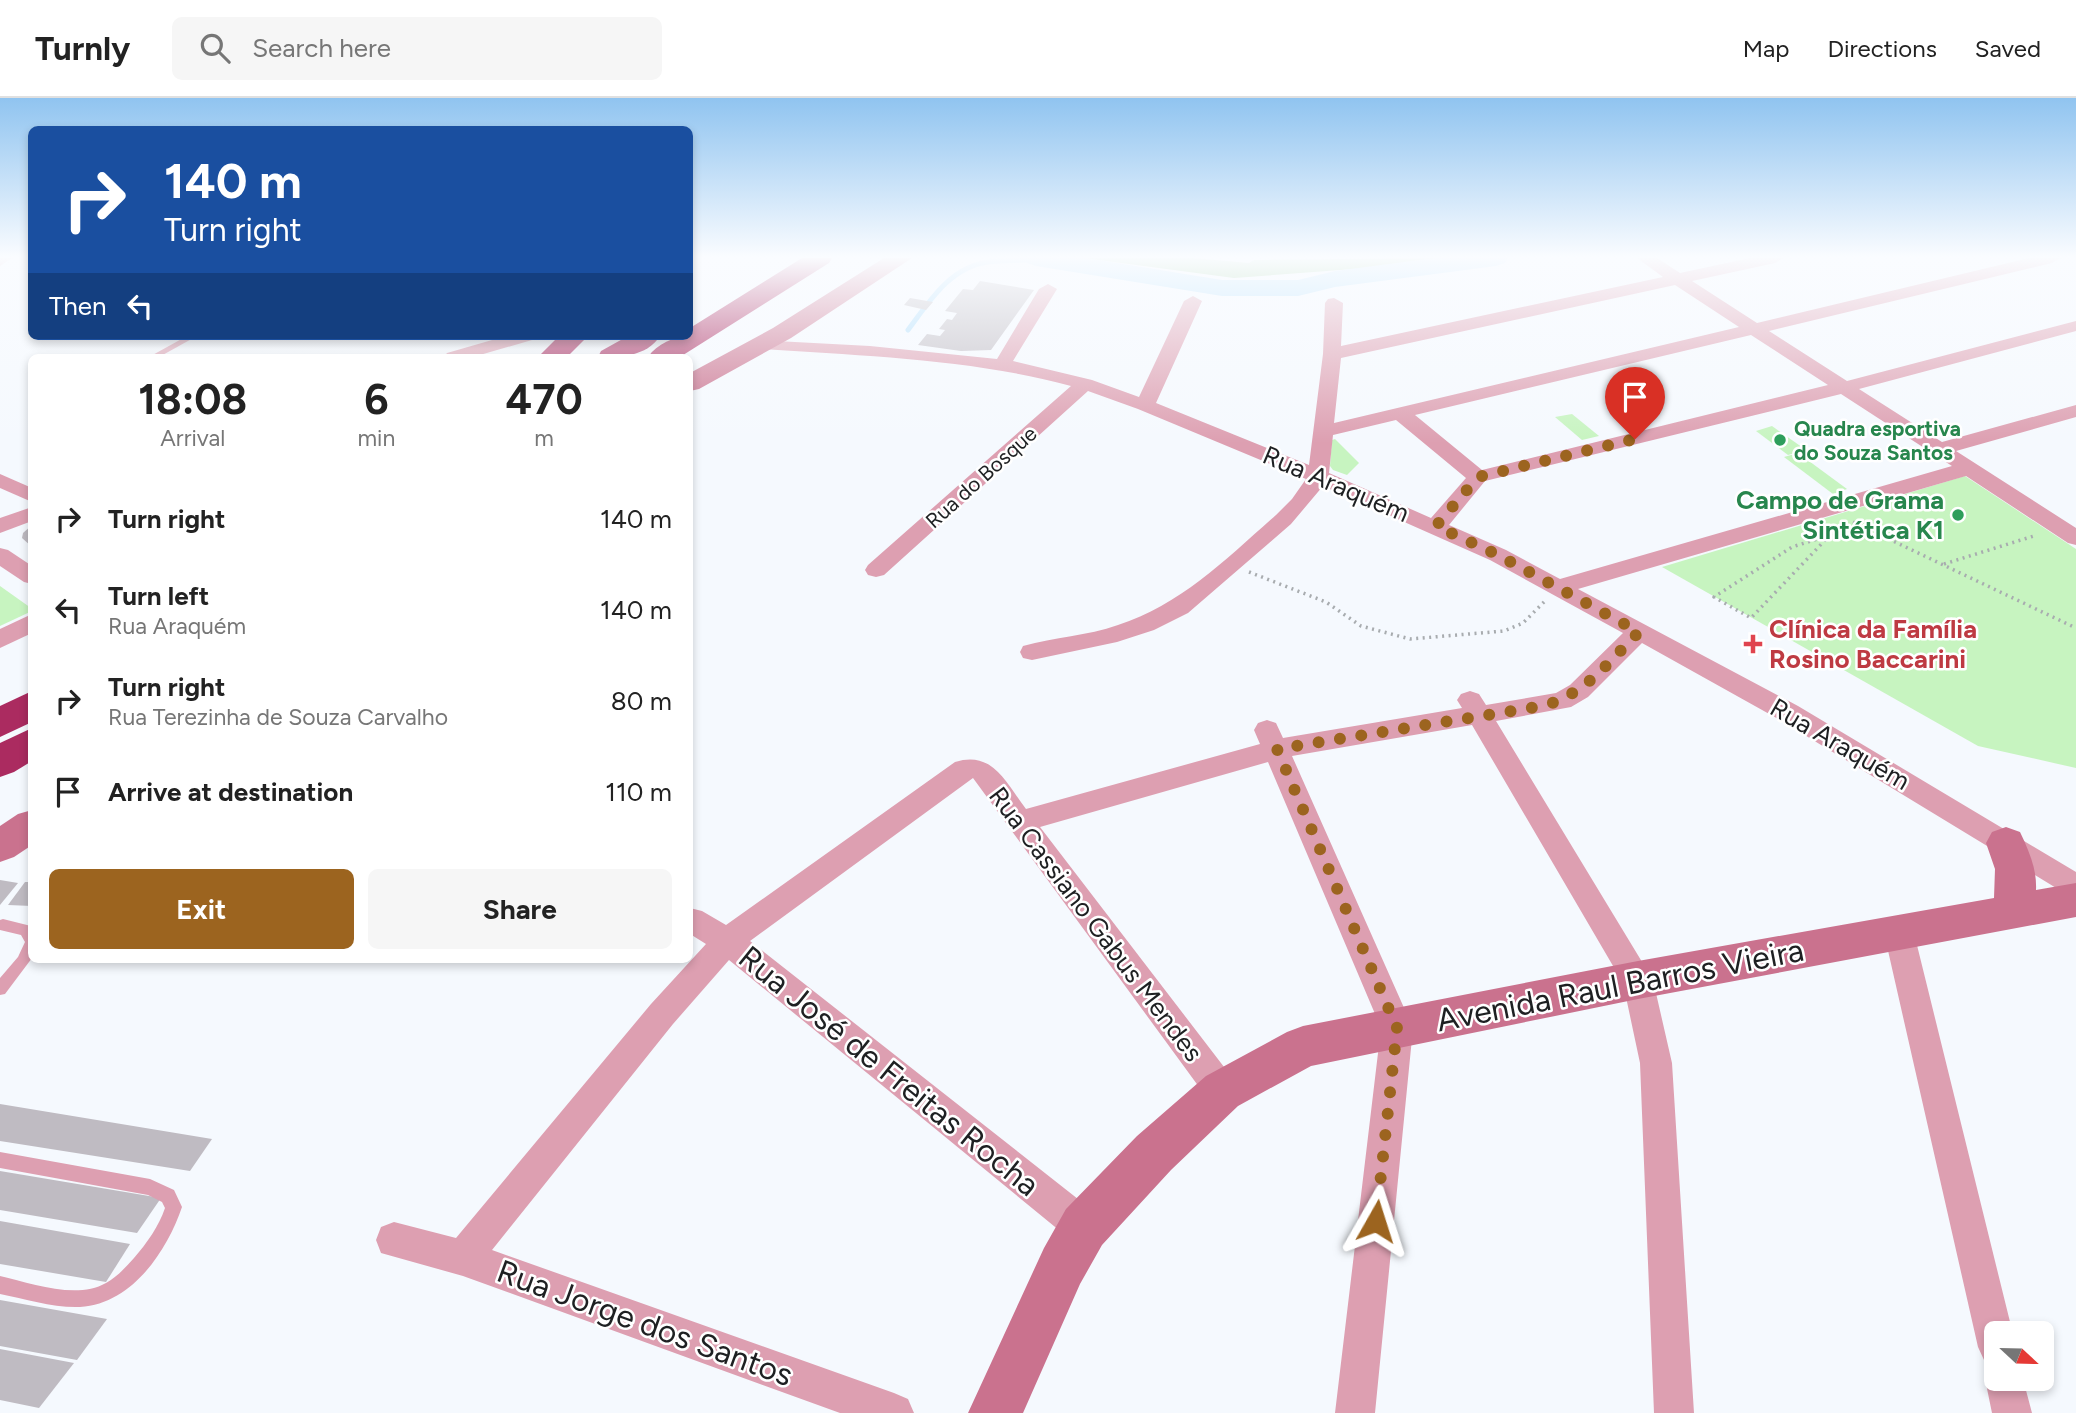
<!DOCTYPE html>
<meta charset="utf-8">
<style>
body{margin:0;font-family:Figtree,sans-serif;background:#f6f6f6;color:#222;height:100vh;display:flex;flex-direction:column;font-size:26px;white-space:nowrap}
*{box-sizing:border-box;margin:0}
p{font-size:23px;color:#767676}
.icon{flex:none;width:38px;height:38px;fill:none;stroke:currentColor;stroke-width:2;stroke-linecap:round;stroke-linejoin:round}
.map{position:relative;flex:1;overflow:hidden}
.panel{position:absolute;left:28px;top:256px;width:665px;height:609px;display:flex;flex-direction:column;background:#fff;border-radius:10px;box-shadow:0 4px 10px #0003}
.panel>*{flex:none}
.hud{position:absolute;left:28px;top:28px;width:665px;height:214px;border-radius:10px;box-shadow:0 4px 10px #0003;background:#1a4fa0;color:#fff;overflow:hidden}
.needle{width:46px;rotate:112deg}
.tools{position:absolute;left:1984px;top:1223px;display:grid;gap:14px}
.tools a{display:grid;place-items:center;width:70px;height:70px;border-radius:10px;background:#fff;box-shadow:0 4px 10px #0003;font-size:35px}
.pin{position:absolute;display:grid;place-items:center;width:60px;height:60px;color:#fff;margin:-72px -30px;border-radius:50% 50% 50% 0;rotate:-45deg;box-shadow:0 0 7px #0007}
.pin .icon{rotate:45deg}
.me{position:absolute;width:77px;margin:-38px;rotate:6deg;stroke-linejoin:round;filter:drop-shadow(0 0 5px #0008)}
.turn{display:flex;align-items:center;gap:24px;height:147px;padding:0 21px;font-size:32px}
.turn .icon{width:91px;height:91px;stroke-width:2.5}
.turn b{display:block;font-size:49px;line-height:60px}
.then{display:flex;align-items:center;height:66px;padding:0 21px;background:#0003;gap:14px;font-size:26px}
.eta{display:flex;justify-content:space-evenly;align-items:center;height:119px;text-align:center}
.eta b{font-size:42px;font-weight:700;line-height:49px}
.primary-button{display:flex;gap:14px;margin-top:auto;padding:14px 21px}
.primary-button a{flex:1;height:80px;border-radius:10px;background:#9c641f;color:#fff;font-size:28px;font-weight:700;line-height:80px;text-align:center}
.primary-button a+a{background:#f6f6f6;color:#222}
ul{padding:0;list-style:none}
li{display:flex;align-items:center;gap:21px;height:91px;padding:0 21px}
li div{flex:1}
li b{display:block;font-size:26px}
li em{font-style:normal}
header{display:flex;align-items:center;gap:42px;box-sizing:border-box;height:98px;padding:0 35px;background:#fff;border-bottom:2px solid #e0e0e0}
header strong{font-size:33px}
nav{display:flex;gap:38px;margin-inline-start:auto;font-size:24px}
.search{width:490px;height:63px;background:#f6f6f6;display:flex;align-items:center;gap:18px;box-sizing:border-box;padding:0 24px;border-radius:10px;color:#767676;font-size:26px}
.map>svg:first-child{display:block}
</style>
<header>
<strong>Turnly</strong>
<div class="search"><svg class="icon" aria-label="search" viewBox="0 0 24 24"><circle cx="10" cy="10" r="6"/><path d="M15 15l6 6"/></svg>Search here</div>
<nav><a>Map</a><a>Directions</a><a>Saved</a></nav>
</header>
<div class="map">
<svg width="2076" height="1315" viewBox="0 0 2076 1315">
<rect width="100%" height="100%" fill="#f5f9fe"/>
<g fill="#c7f4c0">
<polygon points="1572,316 1599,338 1582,342 1555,319"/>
<polygon points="1772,328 1806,352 1788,357 1756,333"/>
<polygon points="1335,341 1359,365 1347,377 1333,372 1330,368 1332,342"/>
<polygon points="1798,355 1847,391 1833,396 1784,359"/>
<polygon points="1965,378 2076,451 2076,670 1978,648 1662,469"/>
<polygon points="0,488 31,510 32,513 0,528"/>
</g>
<polygon fill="#8cc684" points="1084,160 1194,160 1249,165 1254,162 1445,160 1407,167 1234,180"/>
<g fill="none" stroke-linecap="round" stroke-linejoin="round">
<path stroke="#adddfb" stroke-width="5" d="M908,232C929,204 950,169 988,164C1004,162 1021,163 1037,161"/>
<polygon fill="#adddfb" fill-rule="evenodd" points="1024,160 1086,160 1222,182 1298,182 1335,173 1434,160 1508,160 1505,165 1496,168 1335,189 1298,198 1222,198 1036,168 1027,165"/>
</g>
<g fill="#bfbbc2">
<polygon points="980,183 1034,192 991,252 961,253 918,247 927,236 940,238 945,232 939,231 947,221 952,222 957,215 945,213 963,191 973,192"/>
<polygon points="910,200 933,204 926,212 904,207"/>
<polygon points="32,427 32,449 22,440 23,435"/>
<polygon points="0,782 18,785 0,807"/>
<polygon points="25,784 32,784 32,808 8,807"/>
<polygon points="0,1006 212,1041 190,1073 0,1043"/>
<polygon points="0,1073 161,1100 137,1135 0,1112"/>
<polygon points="0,1123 130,1146 106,1184 0,1166"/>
<polygon points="0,1202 107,1221 77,1262 0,1248"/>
<polygon points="0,1251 74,1265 39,1310 0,1302"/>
</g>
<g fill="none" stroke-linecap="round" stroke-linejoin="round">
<g stroke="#a8acaf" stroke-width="3.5" stroke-dasharray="2 4.5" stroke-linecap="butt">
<polyline points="1853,424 2076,530"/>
<polygon points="1830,437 1751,520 1714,499 1792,449"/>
<polyline points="1830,437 1836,427"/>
<polyline points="1944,466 2037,437"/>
<polyline points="1249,474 1326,504 1361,528 1410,541 1504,533 1523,525 1546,502"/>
</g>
<g fill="#dd9fb1" fill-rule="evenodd">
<polygon points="187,238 197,238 159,259 149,259"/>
<polygon points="3,821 31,828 32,860 5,896 0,897 0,880 18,859 25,844 21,837 0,832 0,822"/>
<path d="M0,1054L150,1081L174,1092L182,1109C167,1153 132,1206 80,1209C53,1210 26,1201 0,1196V1178C31,1185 76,1202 106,1185C117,1179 126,1169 134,1160C147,1145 159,1128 165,1110L162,1104L148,1097L0,1070Z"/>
</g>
<g fill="#dd9fb1" fill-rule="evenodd">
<polygon points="0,160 12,160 0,168"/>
<path d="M1637,160H1657L1680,175L1750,160H1783L1775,165L1692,183L1757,225L2029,160H2060L2052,165L1769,233L1847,283L2076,223V233L1859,291L1942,344L2076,307V319L1956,353L2076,430V447L2068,445L1966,378L1578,491L1798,608L2076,774V800L2066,796L1780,622L1642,545L1588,599L1571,609L1496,623L1653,882L1672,965L1694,1315H1654L1640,965L1623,885L1472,627L1292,658L1413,930L1375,1315H1335L1381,930L1268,664L1040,729L1234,982L1238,993L1234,1004L1222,1009L1210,1004L973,680L750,843L1097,1116L1102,1129L1097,1142L1084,1147L1071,1142L729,862L673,926L492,1152L894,1295L908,1301L914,1315H840L463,1178L381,1155L376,1142L381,1129L394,1124L456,1140L651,906L706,846L690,836V810L702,813L726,827L955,664C993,652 1006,685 1026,711L1260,646L1254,632L1258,625L1267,622L1276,625L1283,640L1462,610L1457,602L1461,596L1470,593L1479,596L1486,607L1556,595L1570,587L1623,535L1490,462L1323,388L1291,426L1188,515L1154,532L1117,544L1032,562L1023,560L1020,554L1023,548C1055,539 1087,538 1118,527C1181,507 1227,460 1276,417L1292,401L1306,381L1138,311L1088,293L884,477L876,479L868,477L865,472L868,467L1071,288C972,261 865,258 762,251L753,246L756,242L870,248L997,261L1039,191L1048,186L1057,191L1013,263L1092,282L1139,299L1184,203L1193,198L1202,203L1156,305L1309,367L1323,256L1325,205L1328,201L1334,200L1343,205L1341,248L1663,179ZM1675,187L1739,229L1334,325L1341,260ZM1751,237L1828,287L1482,372L1415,317ZM1841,296L1952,368L1560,481L1506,452L1449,427L1485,383ZM1396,322L1466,380L1431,420L1329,375L1333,337Z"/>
<polygon points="506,238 535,238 532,242 473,259 444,259 447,255"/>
<polygon points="0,376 32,390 32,404 0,390"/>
<polygon points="32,409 32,423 0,435 0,420"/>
<polygon points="0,450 8,452 32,468 32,486 24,484 0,468"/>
<polygon points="32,516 32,535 0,550 0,531"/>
<polygon points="1899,822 1910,826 1914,835 2013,1236 1997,1236 1997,1281 2023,1281 2032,1315 1992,1315 1985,1281 1993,1266 1984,1262 1978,1249 1884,835 1888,826"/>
</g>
<g fill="#ca728e" fill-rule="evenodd">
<polygon points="884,160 912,160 791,240 699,291 690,293 690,275 773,230"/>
<polygon points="32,712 32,747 14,759 0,764 0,728 18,716"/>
<path d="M2006,729L2020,734C2029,753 2037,771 2036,792L2076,785V819L1638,901L1311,968L1238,1008L1171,1072L1102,1147L1080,1186L1023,1315H968L1044,1150L1066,1111L1137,1038L1206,978L1287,934L1303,928L1638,863L1994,800L1995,771L1986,745L1992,734Z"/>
</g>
<g fill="#ab2b60" fill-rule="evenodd">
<path d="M802,160H832L829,165L680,259H648C657,246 674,238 690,238V230Z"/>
<polygon points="559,238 588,238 567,259 538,259"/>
<path d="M628,238H660C646,259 621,259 598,259L601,253Z"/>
<polygon points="32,593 32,624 0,639 0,608"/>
<polygon points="32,630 32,663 14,674 0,679 0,645"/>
</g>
</g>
<linearGradient id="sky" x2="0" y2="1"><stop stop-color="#90c4f0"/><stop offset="0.46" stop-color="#fafcff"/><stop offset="1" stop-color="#fafcff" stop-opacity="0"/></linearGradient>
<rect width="2076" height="345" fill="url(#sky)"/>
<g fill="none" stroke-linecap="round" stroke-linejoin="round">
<path stroke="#9c641f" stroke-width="12" stroke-dasharray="0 21.6" d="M1376,1123L1397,930L1277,651L1543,608C1586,596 1608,564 1639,534L1498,457L1436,428L1478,379L1635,341"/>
</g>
<g fill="#2e9e5b" stroke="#fff" stroke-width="2.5">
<circle cx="1780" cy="342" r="7"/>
<circle cx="1958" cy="417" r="7"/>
</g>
<path fill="#e0444e" stroke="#fff" stroke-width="2.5" d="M1749.5 535.5h7v7h7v7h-7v7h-7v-7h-7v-7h7z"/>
<g text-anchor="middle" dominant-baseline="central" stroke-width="5" stroke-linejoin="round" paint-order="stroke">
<g font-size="21" font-weight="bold" fill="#27864d" stroke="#fff" text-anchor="start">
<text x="1794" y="330">Quadra esportiva<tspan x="1794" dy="24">do Souza Santos</tspan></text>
</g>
<g font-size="21" fill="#1e2022" stroke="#fff">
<text transform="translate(981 379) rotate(-42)">Rua do Bosque</text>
</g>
<g font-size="26" fill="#1e2022" stroke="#fff">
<text transform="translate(1336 386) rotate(23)">Rua Araquém</text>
<text transform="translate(1840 646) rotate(30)">Rua Araquém</text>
<text transform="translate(1096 826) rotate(53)">Rua Cassiano Gabus Mendes</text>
</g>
<g font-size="26" font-weight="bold" fill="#27864d" stroke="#fff" text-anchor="end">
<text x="1944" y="402">Campo de Grama<tspan x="1944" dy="30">Sintética K1</tspan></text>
</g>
<g font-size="26" font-weight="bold" fill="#be3a42" stroke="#fff" text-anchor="start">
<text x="1769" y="531">Clínica da Família<tspan x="1769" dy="30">Rosino Baccarini</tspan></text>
</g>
<g font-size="32" fill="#1e2022" stroke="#fff">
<text transform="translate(1620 887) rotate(-11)">Avenida Raul Barros Vieira</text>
<text transform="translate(889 973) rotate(39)">Rua José de Freitas Rocha</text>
<text transform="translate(645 1225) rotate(20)">Rua Jorge dos Santos</text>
</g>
</g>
</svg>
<div class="tools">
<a><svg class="needle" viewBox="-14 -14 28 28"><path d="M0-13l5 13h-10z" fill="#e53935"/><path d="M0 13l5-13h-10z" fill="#767676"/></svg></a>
</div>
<div class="pin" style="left:1635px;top:341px;background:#d93025"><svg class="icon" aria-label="arrive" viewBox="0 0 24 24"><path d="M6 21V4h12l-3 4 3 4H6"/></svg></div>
<svg class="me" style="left:1376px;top:1123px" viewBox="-20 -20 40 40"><path d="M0-17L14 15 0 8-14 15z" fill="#9c641f" stroke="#fff" stroke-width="4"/></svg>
<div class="hud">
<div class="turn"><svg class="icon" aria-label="right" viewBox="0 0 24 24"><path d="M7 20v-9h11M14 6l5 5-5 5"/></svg><div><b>140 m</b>Turn right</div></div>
<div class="then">Then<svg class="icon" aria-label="left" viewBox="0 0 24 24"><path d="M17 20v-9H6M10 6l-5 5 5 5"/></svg></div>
</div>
<section class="panel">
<div class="eta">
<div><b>18:08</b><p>Arrival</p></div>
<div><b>6</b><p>min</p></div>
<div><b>470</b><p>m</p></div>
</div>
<ul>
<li><svg class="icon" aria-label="right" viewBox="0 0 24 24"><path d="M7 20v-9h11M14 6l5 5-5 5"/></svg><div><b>Turn right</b></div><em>140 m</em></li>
<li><svg class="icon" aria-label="left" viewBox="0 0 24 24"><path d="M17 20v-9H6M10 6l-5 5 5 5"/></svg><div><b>Turn left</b><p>Rua Araquém</p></div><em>140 m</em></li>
<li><svg class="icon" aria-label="right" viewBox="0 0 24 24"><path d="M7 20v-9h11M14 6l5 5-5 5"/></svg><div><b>Turn right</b><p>Rua Terezinha de Souza Carvalho</p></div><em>80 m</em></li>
<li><svg class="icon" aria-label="arrive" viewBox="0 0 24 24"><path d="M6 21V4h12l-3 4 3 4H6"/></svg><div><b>Arrive at destination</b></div><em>110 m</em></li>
</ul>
<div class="primary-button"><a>Exit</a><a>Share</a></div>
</section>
</div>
